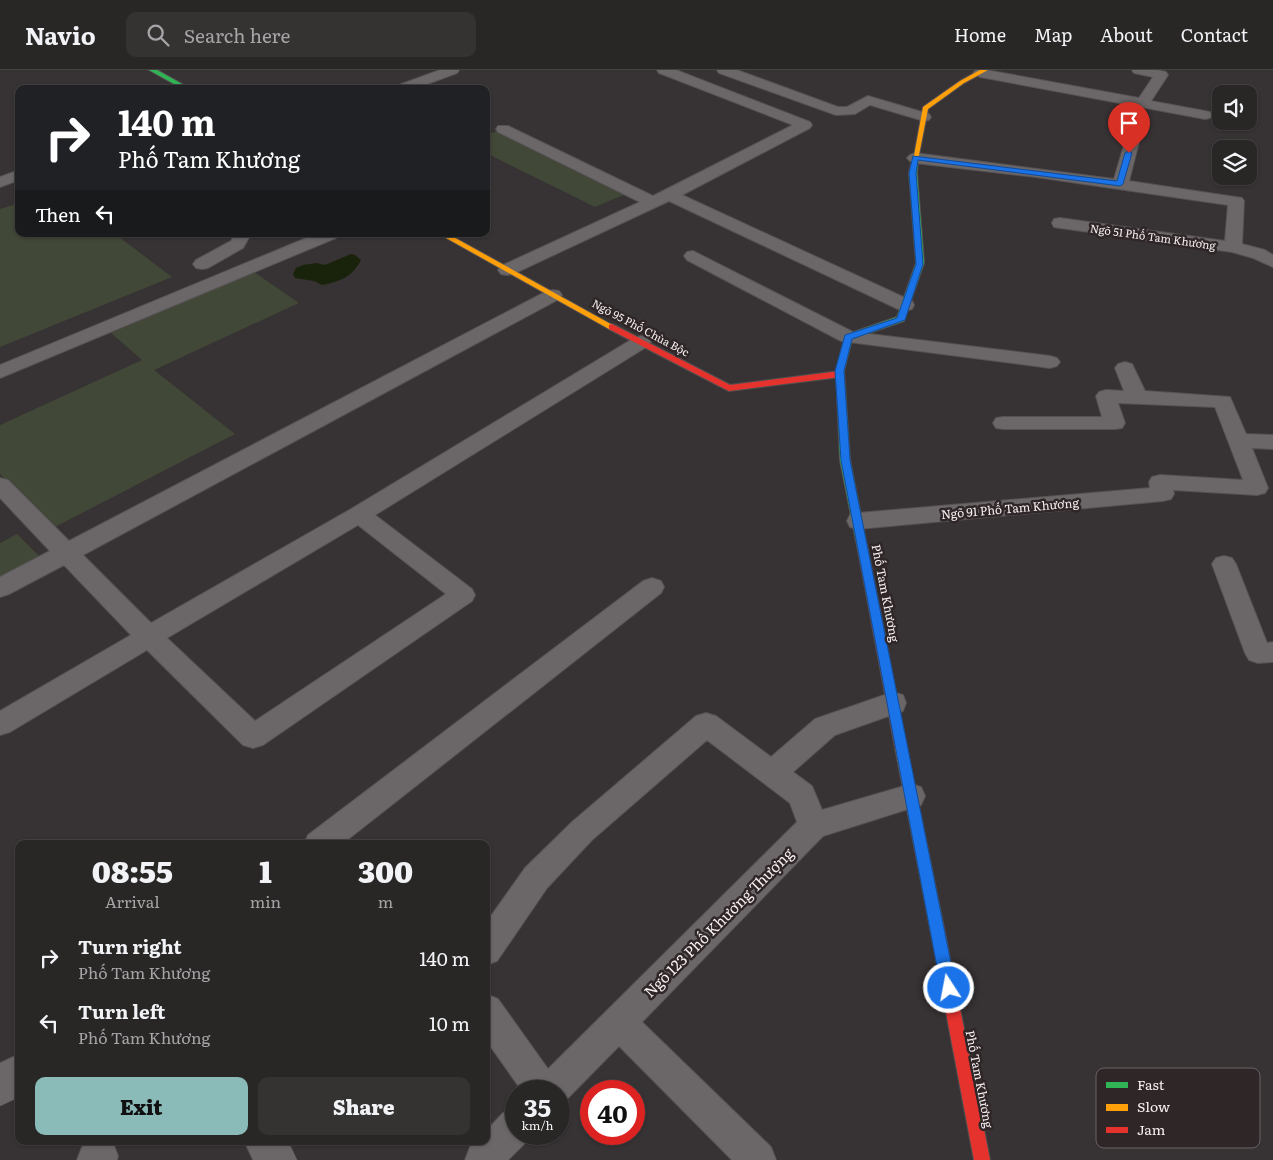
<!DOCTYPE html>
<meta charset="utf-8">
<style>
body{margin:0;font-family:Literata,serif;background:#353232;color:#f1f3f6;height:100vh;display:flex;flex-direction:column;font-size:19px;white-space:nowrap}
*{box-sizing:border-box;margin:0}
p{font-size:16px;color:#a5a5a7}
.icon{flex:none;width:28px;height:28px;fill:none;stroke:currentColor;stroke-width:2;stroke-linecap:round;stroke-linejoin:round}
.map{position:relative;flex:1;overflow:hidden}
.drawer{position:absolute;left:15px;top:770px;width:475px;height:305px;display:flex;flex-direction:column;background:#292626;border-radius:10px;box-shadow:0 1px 4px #0004,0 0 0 1px #454343}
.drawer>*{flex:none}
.top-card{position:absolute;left:15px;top:15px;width:475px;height:152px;border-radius:10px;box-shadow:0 1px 4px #0004,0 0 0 1px #454343;background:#202124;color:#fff;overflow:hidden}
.tools{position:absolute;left:1212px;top:15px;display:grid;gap:10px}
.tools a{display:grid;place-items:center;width:45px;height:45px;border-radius:10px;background:#292626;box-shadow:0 1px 4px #0004,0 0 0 1px #454343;font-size:25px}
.speed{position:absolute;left:505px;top:1010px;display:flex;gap:10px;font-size:25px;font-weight:700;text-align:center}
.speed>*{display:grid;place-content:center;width:65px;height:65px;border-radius:50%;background:#292626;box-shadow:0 1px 4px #0004,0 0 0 1px #454343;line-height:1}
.speed small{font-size:12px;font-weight:400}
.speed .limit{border:8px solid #d22;background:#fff;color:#111}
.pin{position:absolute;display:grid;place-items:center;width:42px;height:42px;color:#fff;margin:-51px -21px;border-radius:50% 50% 50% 0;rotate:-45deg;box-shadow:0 0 5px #0007}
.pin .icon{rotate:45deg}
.me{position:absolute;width:55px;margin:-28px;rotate:349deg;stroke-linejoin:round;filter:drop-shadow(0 0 4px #0008)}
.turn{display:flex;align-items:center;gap:18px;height:105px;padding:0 20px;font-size:22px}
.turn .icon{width:65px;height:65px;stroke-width:2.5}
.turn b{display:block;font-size:35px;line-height:42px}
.then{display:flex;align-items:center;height:48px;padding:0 20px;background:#0003;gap:10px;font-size:19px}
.eta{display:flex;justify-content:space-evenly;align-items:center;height:85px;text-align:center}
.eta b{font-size:30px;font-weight:800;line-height:35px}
.primary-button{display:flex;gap:10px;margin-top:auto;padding:10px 20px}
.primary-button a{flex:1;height:58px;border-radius:10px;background:#8bbbb9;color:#111;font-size:20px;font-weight:800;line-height:58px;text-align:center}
.primary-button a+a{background:#353232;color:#f1f3f6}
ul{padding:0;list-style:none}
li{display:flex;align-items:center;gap:15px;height:65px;padding:0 20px}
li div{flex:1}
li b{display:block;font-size:19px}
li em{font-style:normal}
header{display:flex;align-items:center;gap:30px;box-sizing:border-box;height:70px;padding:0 25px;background:#292626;border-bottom:1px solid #454343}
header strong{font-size:24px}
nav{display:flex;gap:28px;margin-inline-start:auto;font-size:18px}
.search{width:350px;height:45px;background:#353232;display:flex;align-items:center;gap:12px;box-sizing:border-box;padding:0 18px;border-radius:10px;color:#a5a5a7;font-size:19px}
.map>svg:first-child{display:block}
</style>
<header>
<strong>Navio</strong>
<div class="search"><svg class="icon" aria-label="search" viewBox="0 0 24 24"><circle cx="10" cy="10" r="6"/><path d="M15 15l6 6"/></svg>Search here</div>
<nav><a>Home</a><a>Map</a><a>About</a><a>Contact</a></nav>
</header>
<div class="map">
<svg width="1273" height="1090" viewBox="0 0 1273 1090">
<rect width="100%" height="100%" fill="#373233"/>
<g fill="#414837">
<polygon points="503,59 631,122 595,137 486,83 486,65"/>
<polygon points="19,133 19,164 115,164 172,207 0,277 0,139"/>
<polygon points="254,202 299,233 154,300 235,364 53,458 0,404 0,355 142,290 111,263"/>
<polygon points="17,464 42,489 0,511 0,473"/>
</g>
<path fill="#19220a" d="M351,184L355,185L361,190C353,206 340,212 322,215L314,211L295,208L293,204L296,198L303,195L317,193L325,195Z"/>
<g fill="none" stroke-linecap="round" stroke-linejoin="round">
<g stroke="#565152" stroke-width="2">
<g id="lane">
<polygon points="440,0 459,0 457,3 414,19 394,19 396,16"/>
<polygon points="657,0 676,0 810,52 812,55 810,58 682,125 912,231 914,235 912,239 905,241 898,239 669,131 513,204 507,205 501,204 498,200 501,196 640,132 498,62 496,59 498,56 508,56 653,126 793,55 659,3"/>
<polygon points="717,0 737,0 838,37 847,37 868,26 929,44 931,47 929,50 924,51 870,35 855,44 836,45 719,3"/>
<polygon points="976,0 986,0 1139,28 1153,7 1134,3 1132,0 1157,0 1166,2 1168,5 1151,31 1205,41 1210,42 1212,45 1210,48 1205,49 980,7 973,3"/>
<polygon points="1133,64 1138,65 1140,68 1129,111 1242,128 1244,131 1242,174 1265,180 1273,185 1273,197 1253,188 1232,182 1060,158 1054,157 1052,153 1054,149 1060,148 1225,171 1228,135 1036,107 915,93 910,91 907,88 910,85 915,83 1114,109 1126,68 1128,65"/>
<polygon points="19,100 19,110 0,117 0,107"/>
<polygon points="235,164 251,164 243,178 208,198 202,199 196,198 193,194 196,190 231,171"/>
<polygon points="316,164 338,164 336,168 0,308 0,295"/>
<polygon points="693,181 853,262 1050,286 1057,288 1060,292 1057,296 1050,298 841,271 687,190 684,186 687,182"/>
<path d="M553,220L559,221L562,225L559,229L83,485L151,553L351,439L634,268L641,266L648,268L651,272L648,276L375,445L472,519L475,525L472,531L263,675L253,678L243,675L147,580L10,662L0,665V641L131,565L64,495L9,524L0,527V507L50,481L0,428V408L8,410L69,471L547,221ZM358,455L446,524L255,651L167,568Z"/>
<polygon points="1125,292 1132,294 1145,321 1230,327 1246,364 1273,365 1273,379 1252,378 1268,418 1265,423 1257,425 1173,420 1174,424 1171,429 1163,431 858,459 850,457 847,451 850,445 858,443 1150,418 1149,412 1152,407 1160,405 1243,410 1215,337 1118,333 1125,353 1122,358 1115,359 1003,359 996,358 993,353 996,348 1003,347 1102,347 1096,326 1099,322 1106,320 1124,321 1115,298 1118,294"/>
<polygon points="1224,486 1232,488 1236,494 1267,573 1273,572 1273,592 1258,593 1249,590 1245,583 1212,494 1216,488"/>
<polygon points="652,508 661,511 664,517 661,523 342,774 304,774 308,765 643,511"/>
<polygon points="893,622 903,625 906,633 903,641 835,665 793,702 812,716 822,740 911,714 921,717 925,726 921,735 823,766 642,952 771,1077 776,1090 732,1090 619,976 563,1033 559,1035 559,1021 522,1021 486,970 486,924 498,929 548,999 797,752 790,733 707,670 592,770 547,818 497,891 486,895 486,853 525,798 572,752 696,646 706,643 716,646 771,687 815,649"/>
<polygon points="516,1038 516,1064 531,1064 529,1069 508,1090 465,1090 470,1077 476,1071 486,1071 486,1061 503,1043"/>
<polygon points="92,1071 113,1073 118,1086 117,1090 77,1090 82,1077"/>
</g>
</g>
<g stroke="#565152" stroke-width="1">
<g id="street">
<polygon points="19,984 19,1027 0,1036 0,993"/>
<polygon points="244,1071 288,1071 297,1090 253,1090"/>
</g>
</g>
<g stroke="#565152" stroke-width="2">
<g id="fast">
<polygon points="149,0 157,0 191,19 183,19"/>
<polygon points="915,88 918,90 917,103 924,193 904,251 852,269 844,301 850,390 871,496 866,500 861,496 840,390 836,301 845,265 897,247 916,193 909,103 912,90"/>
</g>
</g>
<g stroke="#565152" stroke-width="2">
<g id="slow">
<polygon points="980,0 988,0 964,13 928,39 918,90 913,91 923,37 960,11"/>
<polygon points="439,164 448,164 616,257 612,260 609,259"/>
<polygon points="901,672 905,673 907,677 945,863 943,868 938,870 933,868 931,863 895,677 897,673"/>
</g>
</g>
<g stroke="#565152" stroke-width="2">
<g id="jam">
<polygon points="612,254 730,315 840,301 844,304 840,307 729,321 609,259 609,255"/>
<polygon points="866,492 871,496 907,677 905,681 901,682 897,681 895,677 861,496"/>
<polygon points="938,856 943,858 945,863 990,1090 974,1090 931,863 933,858"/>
</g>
</g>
<use href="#lane" fill="#6b6768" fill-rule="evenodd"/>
<use href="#street" fill="#6b6768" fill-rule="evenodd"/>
<use href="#fast" fill="#30b455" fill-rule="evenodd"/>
<use href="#slow" fill="#ff9f0a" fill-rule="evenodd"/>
<use href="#jam" fill="#e5322d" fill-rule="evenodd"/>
</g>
<polygon fill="#1a73e8" stroke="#114b97" points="1129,81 1132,83 1123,114 1120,116 918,90 916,103 923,194 905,250 852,269 844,301 850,390 956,918 954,923 949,925 943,923 941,918 841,390 835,301 845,265 897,248 916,194 909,103 913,86 1117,111 1125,83"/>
<g text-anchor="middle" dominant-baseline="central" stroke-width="5" stroke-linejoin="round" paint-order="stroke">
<g font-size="11" fill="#f5eff0" stroke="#2f2628">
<text transform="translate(1153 166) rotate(8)">Ngõ 51 Phố Tam Khương</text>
<text transform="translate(641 257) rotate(28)">Ngõ 95 Phố Chùa Bộc</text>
</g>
<g font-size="12" fill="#f5eff0" stroke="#2f2628">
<text transform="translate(1010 438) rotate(-5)">Ngõ 91 Phố Tam Khương</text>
<text transform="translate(886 523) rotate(79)">Phố Tam Khương</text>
<text transform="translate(980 1009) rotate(79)">Phố Tam Khương</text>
</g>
<g font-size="15" fill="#f5eff0" stroke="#2f2628">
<text transform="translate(718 852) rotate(-45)">Ngõ 123 Phố Khương Thượng</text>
</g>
</g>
<rect x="1096" y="998" width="164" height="80" rx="8" fill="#2f2628" stroke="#6a6264" stroke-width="1"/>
<rect x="1106" y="1012" width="22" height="6" fill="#30b455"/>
<rect x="1106" y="1034" width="22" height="7" fill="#ff9f0a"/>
<rect x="1106" y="1057" width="22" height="6" fill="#e5322d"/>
<g font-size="14" fill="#f5eff0">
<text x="1137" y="1020">Fast</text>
<text x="1137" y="1042">Slow</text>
<text x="1137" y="1065">Jam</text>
</g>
</svg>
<div class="tools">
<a><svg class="icon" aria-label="sound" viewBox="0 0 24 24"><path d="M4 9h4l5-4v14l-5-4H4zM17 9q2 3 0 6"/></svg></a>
<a><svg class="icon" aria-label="layers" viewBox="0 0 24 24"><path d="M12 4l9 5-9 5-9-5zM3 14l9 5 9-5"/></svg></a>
</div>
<div class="speed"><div>35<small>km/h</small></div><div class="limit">40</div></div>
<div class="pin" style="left:1129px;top:83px;background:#d93025"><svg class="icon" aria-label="arrive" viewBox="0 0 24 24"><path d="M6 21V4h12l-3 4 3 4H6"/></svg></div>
<svg class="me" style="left:949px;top:918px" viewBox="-20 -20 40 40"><circle r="17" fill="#1a73e8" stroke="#fff" stroke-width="3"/><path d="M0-11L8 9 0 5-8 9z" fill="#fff"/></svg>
<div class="top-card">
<div class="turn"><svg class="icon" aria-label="right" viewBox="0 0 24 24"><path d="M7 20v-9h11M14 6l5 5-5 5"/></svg><div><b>140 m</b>Phố Tam Khương</div></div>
<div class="then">Then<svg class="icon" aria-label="left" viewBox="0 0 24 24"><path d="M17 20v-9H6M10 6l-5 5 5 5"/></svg></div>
</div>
<section class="drawer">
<div class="eta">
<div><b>08:55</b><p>Arrival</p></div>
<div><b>1</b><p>min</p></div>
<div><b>300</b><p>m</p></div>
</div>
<ul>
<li><svg class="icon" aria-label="right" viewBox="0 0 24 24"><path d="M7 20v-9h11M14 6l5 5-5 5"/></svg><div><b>Turn right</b><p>Phố Tam Khương</p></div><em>140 m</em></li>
<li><svg class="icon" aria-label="left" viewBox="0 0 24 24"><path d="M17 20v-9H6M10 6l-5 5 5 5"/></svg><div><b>Turn left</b><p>Phố Tam Khương</p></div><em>10 m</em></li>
</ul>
<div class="primary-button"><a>Exit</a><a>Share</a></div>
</section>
</div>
